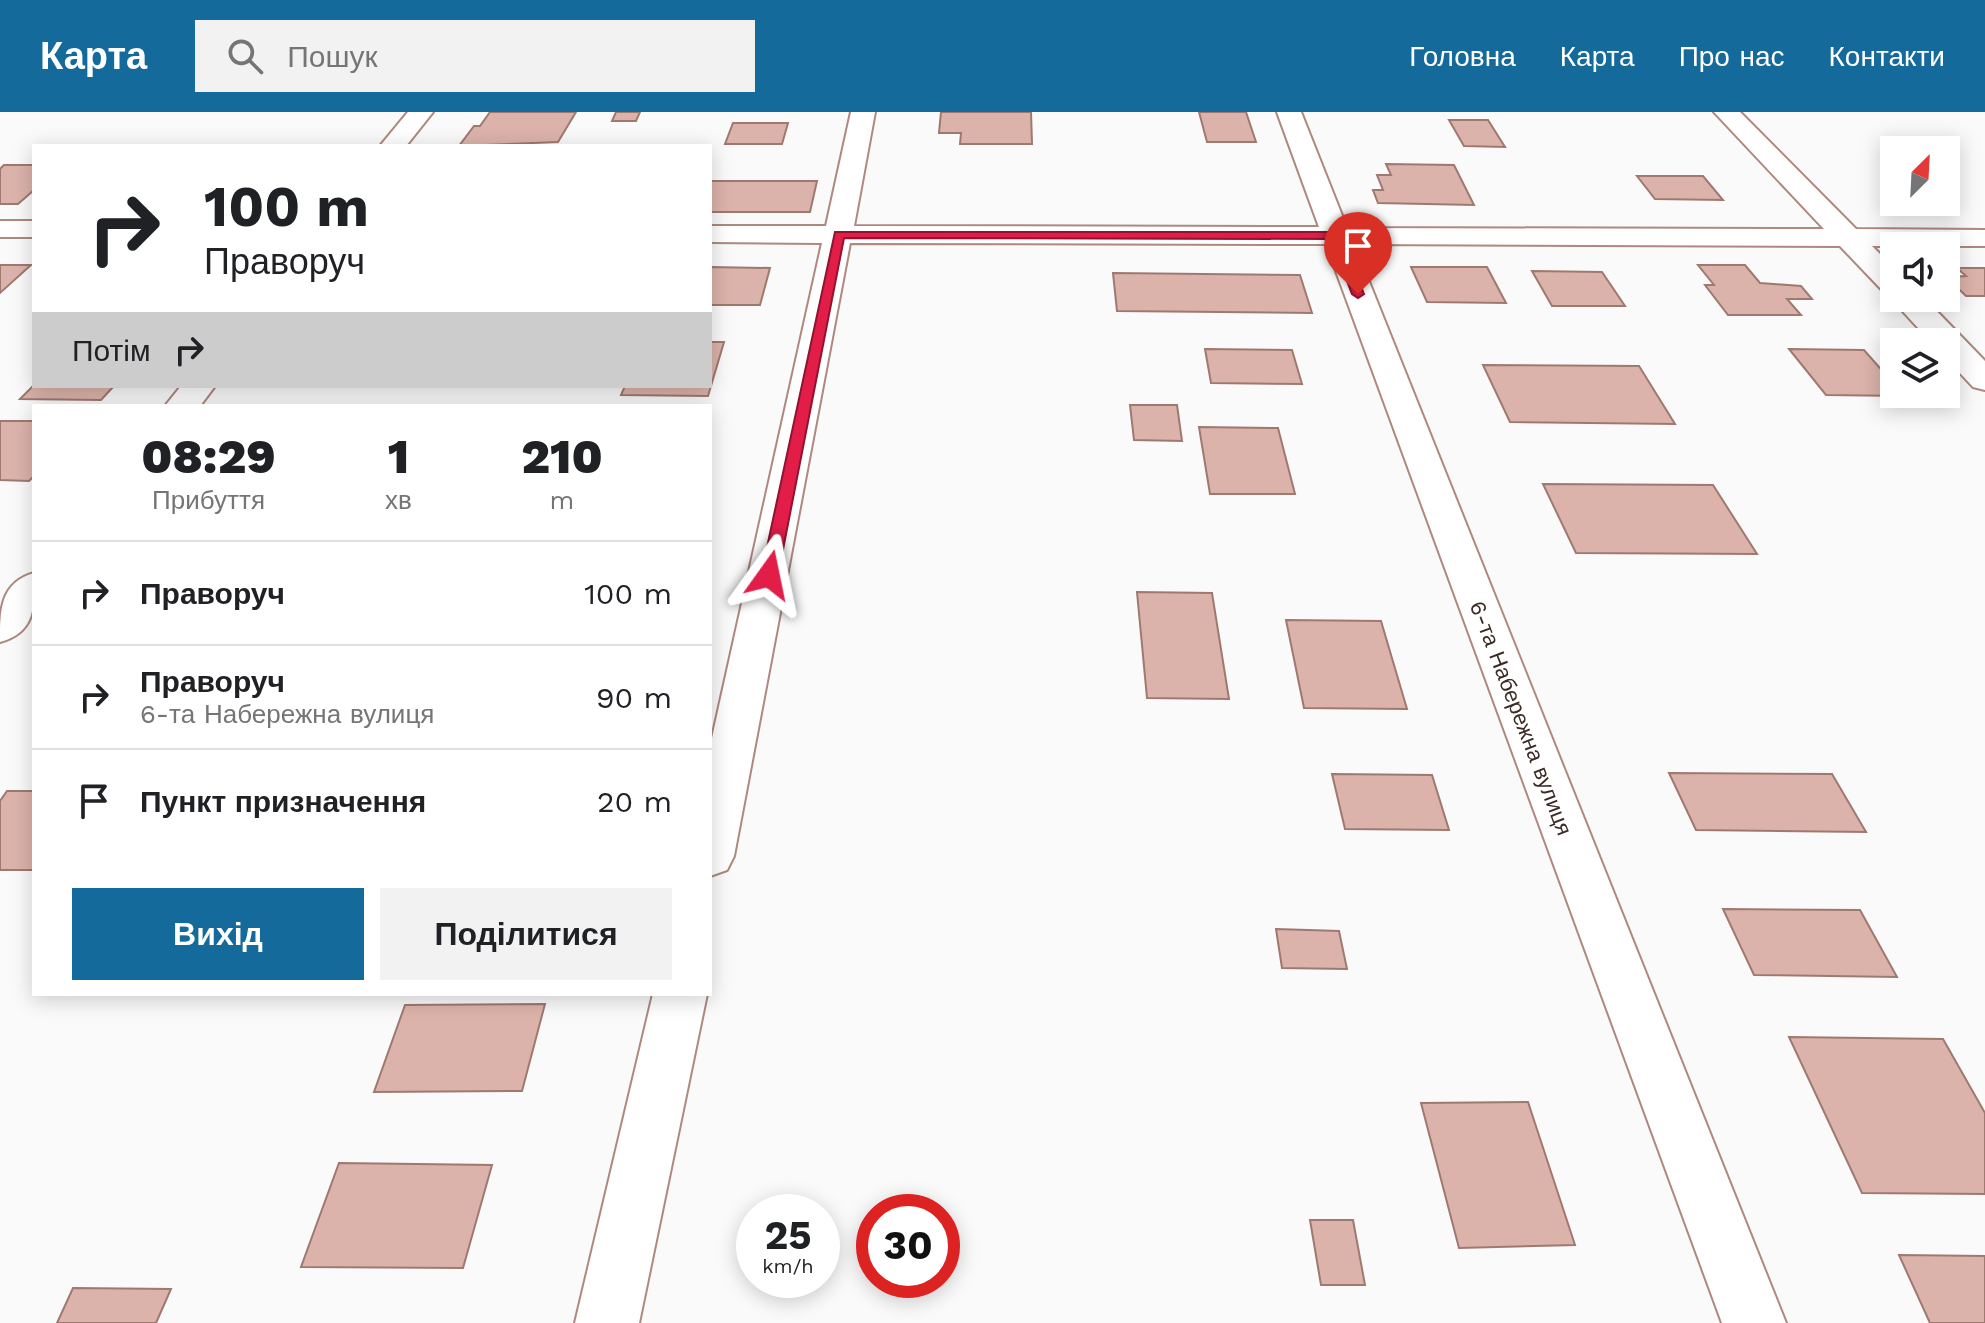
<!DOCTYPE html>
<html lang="uk">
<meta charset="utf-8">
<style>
body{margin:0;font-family:"Work Sans",sans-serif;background:#f2f2f2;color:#202124;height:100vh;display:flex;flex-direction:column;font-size:30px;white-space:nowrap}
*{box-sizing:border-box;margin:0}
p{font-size:26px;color:#757577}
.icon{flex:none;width:44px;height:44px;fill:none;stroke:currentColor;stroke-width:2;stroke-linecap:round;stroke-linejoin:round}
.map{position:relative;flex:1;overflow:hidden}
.sheet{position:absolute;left:32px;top:292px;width:680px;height:592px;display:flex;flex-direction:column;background:#fff;border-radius:0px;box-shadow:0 4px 20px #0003}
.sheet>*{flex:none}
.top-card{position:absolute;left:32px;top:32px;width:680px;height:244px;border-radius:0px;box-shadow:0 4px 20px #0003;background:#fff;color:#202124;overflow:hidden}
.needle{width:52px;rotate:24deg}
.buttons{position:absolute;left:1880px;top:24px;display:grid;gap:16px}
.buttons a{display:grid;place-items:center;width:80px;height:80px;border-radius:0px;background:#fff;box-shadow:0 4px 20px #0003;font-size:40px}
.speed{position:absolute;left:736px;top:1082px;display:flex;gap:16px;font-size:40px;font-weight:700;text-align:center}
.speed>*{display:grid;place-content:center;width:104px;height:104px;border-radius:50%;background:#fff;box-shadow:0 4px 20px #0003;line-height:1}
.speed small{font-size:20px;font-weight:400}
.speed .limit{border:12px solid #d22;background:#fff;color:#111}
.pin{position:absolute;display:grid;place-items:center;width:68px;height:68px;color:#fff;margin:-82px -34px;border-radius:50% 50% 50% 0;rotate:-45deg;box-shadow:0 0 8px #0007}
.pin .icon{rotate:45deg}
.me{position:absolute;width:88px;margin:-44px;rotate:12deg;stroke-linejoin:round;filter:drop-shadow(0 0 6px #0008)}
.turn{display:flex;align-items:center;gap:28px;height:168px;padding:0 40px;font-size:36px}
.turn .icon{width:104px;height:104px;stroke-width:2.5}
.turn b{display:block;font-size:56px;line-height:68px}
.then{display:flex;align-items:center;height:76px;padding:0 40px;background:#0003;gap:16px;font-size:30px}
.eta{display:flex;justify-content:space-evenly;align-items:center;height:136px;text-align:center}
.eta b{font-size:48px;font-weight:800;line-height:56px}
.cta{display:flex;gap:16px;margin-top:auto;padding:16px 40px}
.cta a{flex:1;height:92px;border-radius:0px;background:#146a9b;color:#fff;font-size:32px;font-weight:800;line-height:92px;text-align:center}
.cta a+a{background:#f2f2f2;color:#202124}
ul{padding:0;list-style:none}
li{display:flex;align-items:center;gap:24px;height:104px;padding:0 40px;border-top:2px solid #e0e0e0}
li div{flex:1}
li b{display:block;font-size:30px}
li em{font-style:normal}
header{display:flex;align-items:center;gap:48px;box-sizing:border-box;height:112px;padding:0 40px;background:#146a9b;color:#fff}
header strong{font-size:38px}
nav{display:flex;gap:44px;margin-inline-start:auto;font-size:28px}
.search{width:560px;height:72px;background:#f2f2f2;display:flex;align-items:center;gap:20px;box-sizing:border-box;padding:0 28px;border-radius:0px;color:#757577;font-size:30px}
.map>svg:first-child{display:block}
</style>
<header>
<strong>Карта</strong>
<div class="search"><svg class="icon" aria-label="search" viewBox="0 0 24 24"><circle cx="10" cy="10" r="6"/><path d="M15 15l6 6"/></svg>Пошук</div>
<nav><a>Головна</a><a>Карта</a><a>Про нас</a><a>Контакти</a></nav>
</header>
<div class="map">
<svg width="1985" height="1211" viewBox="0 0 1985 1211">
<rect width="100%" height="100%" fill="#fafafa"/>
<g fill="#dcb3aa" stroke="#9f7970" stroke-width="2">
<polygon points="490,0 576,0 558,30 459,34 474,14 480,14"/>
<polygon points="616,0 640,0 636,9 612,9"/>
<polygon points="941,0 1031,0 1032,32 960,32 961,21 939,21"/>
<polygon points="1199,0 1246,0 1256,30 1207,30"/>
<polygon points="1449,8 1488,8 1505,35 1464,34"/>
<polygon points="733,11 788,11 782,32 725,32"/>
<polygon points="1386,52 1454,53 1474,93 1378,91 1373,78 1383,78 1377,63 1391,63"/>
<polygon points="4,53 34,53 34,78 18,92 0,92 0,57"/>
<polygon points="1637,64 1703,64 1723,88 1655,87"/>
<polygon points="710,69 817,69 810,100 710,100"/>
<polygon points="0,153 31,153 0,181"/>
<polygon points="1698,153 1745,153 1760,171 1801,174 1812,187 1787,187 1801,203 1728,203 1705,173 1714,173"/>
<polygon points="710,155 770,156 760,193 710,193"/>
<polygon points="1411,155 1487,155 1506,191 1427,190"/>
<polygon points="1957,156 1985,156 1985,184 1966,184 1946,165 1966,164"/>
<polygon points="1532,159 1602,160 1625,194 1552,194"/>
<polygon points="1113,161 1300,163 1312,201 1117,199"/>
<polygon points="710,230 724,230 708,284 621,283 625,274 710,274"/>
<polygon points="1205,237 1292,238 1302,272 1211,271"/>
<polygon points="1789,237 1864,238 1894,272 1894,282 1904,284 1826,283"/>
<polygon points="1483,253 1639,254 1675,312 1510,310"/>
<polygon points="34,273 34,274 114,274 101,288 20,287"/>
<polygon points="1130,293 1177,293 1182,329 1134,328"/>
<polygon points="0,309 34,309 34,364 29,369 0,368"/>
<polygon points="1199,315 1278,316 1295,382 1210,382"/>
<polygon points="1543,372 1713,373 1757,442 1576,441"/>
<polygon points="1137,480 1212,481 1229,587 1147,586"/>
<polygon points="1286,508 1381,509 1407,597 1304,596"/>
<polygon points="1669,661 1832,662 1866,720 1696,718"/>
<polygon points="1332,662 1432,663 1449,718 1345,717"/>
<polygon points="7,679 34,679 34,758 0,758 0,689"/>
<polygon points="1723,797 1860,798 1897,865 1754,863"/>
<polygon points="1276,817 1339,819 1347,857 1282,856"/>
<polygon points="545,892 522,979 374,980 405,893"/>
<polygon points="1789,925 1943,927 1985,1001 1985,1082 1862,1081"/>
<polygon points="1528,990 1575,1133 1459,1136 1421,991"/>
<polygon points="339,1051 492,1053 463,1156 301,1155"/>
<polygon points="1310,1108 1353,1108 1365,1173 1321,1173"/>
<polygon points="1899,1143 1985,1144 1985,1211 1930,1211"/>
<polygon points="73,1176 171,1177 156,1211 57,1211"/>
</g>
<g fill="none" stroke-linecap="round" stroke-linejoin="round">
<g stroke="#af887f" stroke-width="4">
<g id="street">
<polygon points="408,0 433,0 406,34 380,34"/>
<polygon points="851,0 875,0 854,114 1319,115 1277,0 1301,0 1347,116 1824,117 1714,0 1740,0 1856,117 1985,118 1985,134 1872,134 1894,156 1894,182 1883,179 1840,134 1354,132 1786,1211 1722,1211 1326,132 850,131 734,744 727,758 710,764 710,635 822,131 710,130 710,114 826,114"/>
<rect x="0" y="109" width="34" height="16"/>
<polygon points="1894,183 1894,186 1924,186 1985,249 1985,278 1973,275 1946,246 1946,230 1931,230 1896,192 1892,186"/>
<polygon points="181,274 215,274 200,294 165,294"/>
<path d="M34,461C34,493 37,520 0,530C0,498 0,471 34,461Z"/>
<polygon points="653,882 707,882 639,1211 575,1211"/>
</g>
</g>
<use href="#street" fill="#fff" fill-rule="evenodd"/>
</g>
<polygon fill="#e11d48" stroke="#92132f" stroke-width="2" points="835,120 1335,120 1341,123 1364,182 1358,186 1352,182 1331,127 844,126 778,463 769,468 761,463"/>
<g text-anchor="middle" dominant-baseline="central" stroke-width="8" stroke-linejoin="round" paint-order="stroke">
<g font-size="22" fill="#3a2a26" stroke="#fff">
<text transform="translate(1521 606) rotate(69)">6-та Набережна вулиця</text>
</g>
</g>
</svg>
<div class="buttons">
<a><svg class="needle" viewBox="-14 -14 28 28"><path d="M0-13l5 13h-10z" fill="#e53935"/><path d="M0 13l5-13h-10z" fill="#757577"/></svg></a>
<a><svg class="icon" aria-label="sound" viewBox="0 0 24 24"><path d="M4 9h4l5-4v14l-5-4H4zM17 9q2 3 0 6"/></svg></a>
<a><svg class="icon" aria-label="layers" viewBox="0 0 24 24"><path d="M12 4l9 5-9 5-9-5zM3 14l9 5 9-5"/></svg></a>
</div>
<div class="speed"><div>25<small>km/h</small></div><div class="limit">30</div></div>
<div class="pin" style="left:1358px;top:182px;background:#d93025"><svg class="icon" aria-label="arrive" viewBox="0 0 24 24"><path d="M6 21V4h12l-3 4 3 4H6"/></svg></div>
<svg class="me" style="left:769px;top:463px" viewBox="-20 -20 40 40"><path d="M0-17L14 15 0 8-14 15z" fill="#e11d48" stroke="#fff" stroke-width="4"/></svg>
<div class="top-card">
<div class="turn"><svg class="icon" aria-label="right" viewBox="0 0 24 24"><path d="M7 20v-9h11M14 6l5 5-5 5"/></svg><div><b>100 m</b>Праворуч</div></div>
<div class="then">Потім<svg class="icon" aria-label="right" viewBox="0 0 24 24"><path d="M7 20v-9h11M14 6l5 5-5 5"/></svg></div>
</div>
<section class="sheet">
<div class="eta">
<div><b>08:29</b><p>Прибуття</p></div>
<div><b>1</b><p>хв</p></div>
<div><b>210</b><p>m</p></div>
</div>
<ul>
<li><svg class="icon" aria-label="right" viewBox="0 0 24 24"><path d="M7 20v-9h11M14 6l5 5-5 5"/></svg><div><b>Праворуч</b></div><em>100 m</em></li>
<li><svg class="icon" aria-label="right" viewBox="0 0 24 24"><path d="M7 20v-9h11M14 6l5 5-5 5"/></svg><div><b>Праворуч</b><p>6-та Набережна вулиця</p></div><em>90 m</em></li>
<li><svg class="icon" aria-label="arrive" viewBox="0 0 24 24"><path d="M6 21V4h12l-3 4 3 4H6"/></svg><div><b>Пункт призначення</b></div><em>20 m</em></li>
</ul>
<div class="cta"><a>Вихід</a><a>Поділитися</a></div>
</section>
</div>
